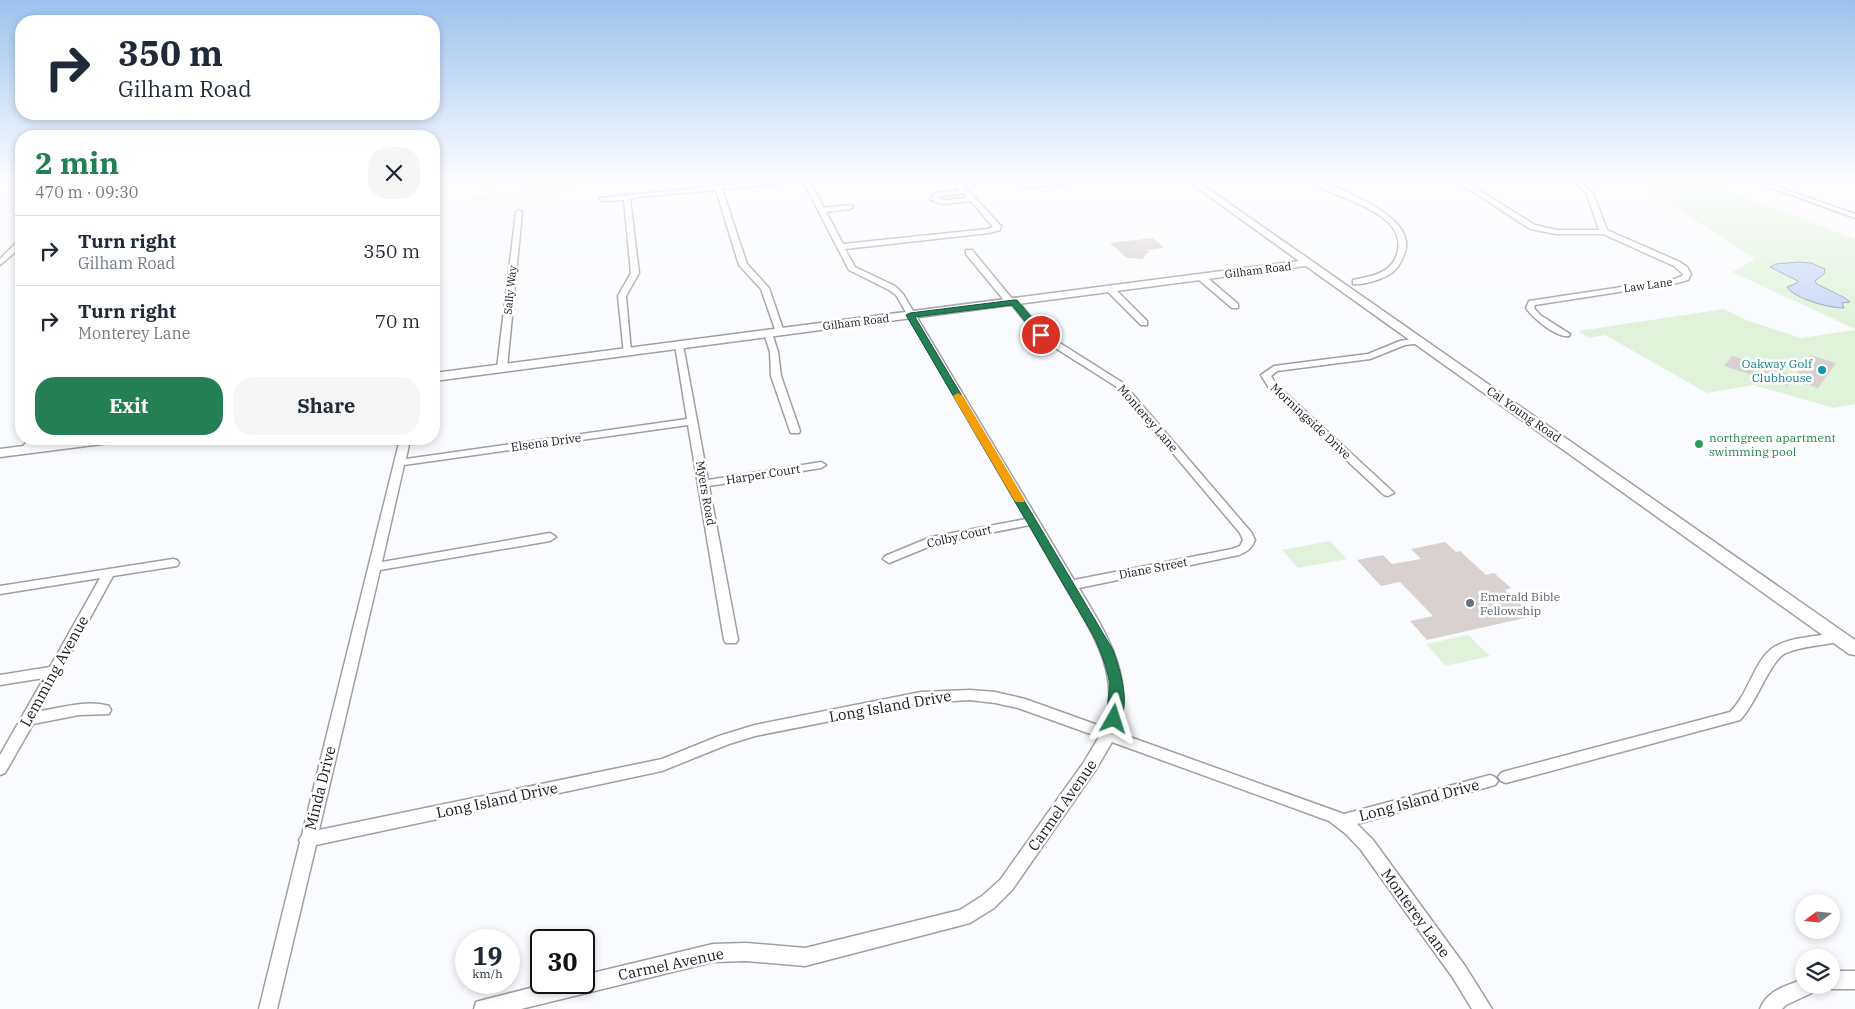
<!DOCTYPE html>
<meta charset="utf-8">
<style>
body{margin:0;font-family:"IBM Plex Serif",serif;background:#f6f6f7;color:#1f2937;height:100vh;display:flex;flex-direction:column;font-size:19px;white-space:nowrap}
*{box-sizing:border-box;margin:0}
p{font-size:16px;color:#747a83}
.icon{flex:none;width:28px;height:28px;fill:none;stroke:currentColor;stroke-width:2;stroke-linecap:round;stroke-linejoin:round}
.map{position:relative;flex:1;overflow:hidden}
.sheet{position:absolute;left:15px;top:130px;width:425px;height:315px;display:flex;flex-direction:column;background:#fff;border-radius:20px;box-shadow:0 2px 8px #0003}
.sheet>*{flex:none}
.top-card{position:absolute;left:15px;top:15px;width:425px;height:105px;border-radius:20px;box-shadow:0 2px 8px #0003;background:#fff;color:#1f2937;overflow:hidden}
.needle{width:32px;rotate:254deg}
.tools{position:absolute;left:1795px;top:894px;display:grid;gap:10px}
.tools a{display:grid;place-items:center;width:45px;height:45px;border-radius:50%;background:#fff;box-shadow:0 2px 8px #0003;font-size:25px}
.speed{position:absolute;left:455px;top:929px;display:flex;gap:10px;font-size:25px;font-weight:700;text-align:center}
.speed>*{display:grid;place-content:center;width:65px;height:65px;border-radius:50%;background:#fff;box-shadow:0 2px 8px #0003;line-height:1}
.speed small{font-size:12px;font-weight:400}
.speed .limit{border:2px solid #111;border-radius:8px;background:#fff;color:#111}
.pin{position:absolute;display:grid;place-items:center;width:42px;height:42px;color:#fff;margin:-21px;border:2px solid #fff;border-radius:50%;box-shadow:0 1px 5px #0007}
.me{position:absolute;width:55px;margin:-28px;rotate:6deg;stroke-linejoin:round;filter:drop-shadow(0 0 4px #0008)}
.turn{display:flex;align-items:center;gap:18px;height:105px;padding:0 20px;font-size:22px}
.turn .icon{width:65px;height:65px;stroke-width:2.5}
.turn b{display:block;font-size:35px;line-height:42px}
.round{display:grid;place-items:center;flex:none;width:52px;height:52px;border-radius:20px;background:#f6f6f7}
.overview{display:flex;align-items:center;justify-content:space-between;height:85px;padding:0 20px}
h1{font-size:30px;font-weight:700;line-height:38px;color:#247f55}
.cta{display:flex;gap:10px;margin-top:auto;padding:10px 20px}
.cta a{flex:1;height:58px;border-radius:20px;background:#247f55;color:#fff;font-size:20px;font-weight:700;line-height:58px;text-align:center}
.cta a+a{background:#f6f6f7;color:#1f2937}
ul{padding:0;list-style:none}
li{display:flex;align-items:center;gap:15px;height:70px;padding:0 20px;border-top:1px solid #e0e1e3}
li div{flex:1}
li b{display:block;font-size:19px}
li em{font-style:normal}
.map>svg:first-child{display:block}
</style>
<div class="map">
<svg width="1855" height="1009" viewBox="0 0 1855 1009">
<rect width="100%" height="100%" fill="#fafbfe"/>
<g fill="#e0f3da">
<polygon points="479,181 489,181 488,185 496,191 513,193 671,181 650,184 472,201 473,198 493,195 479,189 477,184"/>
<polygon points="520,181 620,181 519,190"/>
<polygon points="1635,181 1703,181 1855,239 1855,329 1732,272 1755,259"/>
<polygon points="1724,309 1746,320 1801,338 1855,330 1855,404 1834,408 1753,385 1707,393 1605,335 1589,338 1578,331"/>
<polygon points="1330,541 1347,559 1298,568 1282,550"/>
<polygon points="1468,635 1490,656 1446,666 1426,644"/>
</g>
<path fill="#c9d8f6" stroke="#949eb4" d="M1799,262L1811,263L1825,269L1824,274L1815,281L1817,284L1845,298L1850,302L1842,303L1844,308C1829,308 1795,299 1787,287L1797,283L1798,281L1770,267L1776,264Z"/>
<g fill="#d8d1cf">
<polygon points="1153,238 1164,248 1146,250 1149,252 1142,259 1127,258 1110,243"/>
<polygon points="1810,355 1836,363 1818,388 1793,380 1788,386 1724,366 1732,356 1795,376"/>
<polygon points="1445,542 1456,552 1460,551 1486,575 1494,573 1511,588 1505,590 1534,616 1427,640 1410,621 1433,616 1400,582 1381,586 1357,560 1383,555 1392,564 1421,559 1411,549"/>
</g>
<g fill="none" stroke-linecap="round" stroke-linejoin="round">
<g stroke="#9d9fa4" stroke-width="3">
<g id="street">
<polygon points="770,181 790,181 787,183 722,189 747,264 769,288 784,332 783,334 780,335 776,332 761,289 739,265 716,190 637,197 630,199 639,273 626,296 631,352 627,355 624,354 618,296 631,273 624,200 603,201 600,199 601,198"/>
<path d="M803,181H809L824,208L850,205L853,207L850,209L826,212L843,244L988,229L993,227L971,201L943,204L931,200V198L937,193L960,190L953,181H959L1001,226L1000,230L989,233L845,249L855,267L895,286L903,294L1074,580L1232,549L1240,546L1243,540L1240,533L1117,387L1038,337L1012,305H1008L966,254V250H972L1013,300H1017L1044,333L1123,383L1251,532L1255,540C1251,549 1248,551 1239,555L1079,588C1105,632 1137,678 1116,732L1344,814L1490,775L1495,777L1498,781L1495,785L1357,824L1373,840L1465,966L1492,1009H1472L1453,978L1361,850L1346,834L1329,821L1112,742L1095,771L1012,890L994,908L970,923L805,966L746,961L713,962L521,1009H474L476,1002L483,1000L554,982H584V975L713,944L746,943L805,948L960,910L982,896L1000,880L1084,762L1099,737L1018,708L995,703L970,700L921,703L755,736L729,744L662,771L316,845L277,1009H259L300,842L299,840L302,835L400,439H410L406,459L687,419L675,345L676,343H682L683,345L708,480L821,462L826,465L821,468L709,486L738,640L736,643H726L724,640L688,425L404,465L382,562L550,533L556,537L550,541L380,570L319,830L662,759L719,736L755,725L921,692L970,690L995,692L1025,699L1103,727C1123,678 1092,632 1068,591C1055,569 1042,547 1030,525L938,543L889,563L883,559L885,556L931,537L1026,519L896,295L889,290L849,270ZM964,193L967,198L943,200L938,198L941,196Z"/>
<polygon points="1059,181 1078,181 1075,183 1022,188 1019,186 1022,184"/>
<path d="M1309,181C1322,180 1337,188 1349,193C1370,203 1414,224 1405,252C1402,261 1398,269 1390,274C1380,280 1365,285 1353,284V280C1371,276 1391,274 1397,254C1411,211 1332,198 1309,181Z"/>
<path d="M1457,181H1464L1535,225L1556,230H1599L1587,194L1573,181H1579L1593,193L1607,230L1680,262L1687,267L1691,274L1688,280L1677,283L1535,305L1534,308L1540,315L1570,334L1569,336C1556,338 1533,318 1526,308L1529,301L1675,279L1682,276L1683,274L1674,266L1603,234H1556L1530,229Z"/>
<polygon points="1753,181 1761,181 1855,214 1855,218"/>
<polygon points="519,210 522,212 507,368 502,371 497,368 516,212"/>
<polygon points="18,241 21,241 21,247 0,265 0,259"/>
<polygon points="1198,275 1204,275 1238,304 1238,308 1232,308 1198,279"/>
<polygon points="1108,288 1114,288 1147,321 1147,325 1141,325 1108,292"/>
<polygon points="768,330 772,333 778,352 781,376 800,431 799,433 791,433 790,431 771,376 770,352 764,333"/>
<polygon points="1419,338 1423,341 1422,343 1405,345 1370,359 1277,371 1271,376 1276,384 1392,491 1394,493 1388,496 1384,495 1269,388 1261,375 1274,366 1368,354 1400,341"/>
<polygon points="29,439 39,439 29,452 21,452 20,450"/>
<path d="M173,559L177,560L179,563L177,566L113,576L39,711C61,708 88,699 109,706L111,710L109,714L79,715L33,724L5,773L0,775V755L44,678L0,685V675L50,667L100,578L0,594V586Z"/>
<path d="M1839,632L1844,634L1846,637L1844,640C1825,646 1804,645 1786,653C1770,660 1757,703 1740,720L1506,783L1501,781L1498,777L1501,773L1506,771L1730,712C1749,694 1754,660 1774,647C1792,636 1819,637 1839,632Z"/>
<polygon points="1831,971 1855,971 1855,989 1831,989 1825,986 1824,985 1831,985"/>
<path d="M1804,979V985H1819L1816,991L1786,1005L1782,1009H1760C1767,990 1786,986 1804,979Z"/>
</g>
</g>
<g stroke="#9d9fa4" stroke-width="3">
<g id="secondary">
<polygon points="1188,181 1197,181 1855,640 1855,655 1849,654 1306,266 434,381 434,373 1299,261"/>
<polygon points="79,439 117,439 110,443 0,457 0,449"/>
</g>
</g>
<use href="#street" fill="#fff" fill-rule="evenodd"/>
<use href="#secondary" fill="#fff" fill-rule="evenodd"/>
</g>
<linearGradient id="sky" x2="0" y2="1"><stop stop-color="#9bc2ee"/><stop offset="0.56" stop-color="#fdfdff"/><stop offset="1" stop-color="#fdfdff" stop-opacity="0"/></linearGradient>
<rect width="1855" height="322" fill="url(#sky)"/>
<path fill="#247f55" stroke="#175337" d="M1014,300H1017L1044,333V337H1038L1012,305L915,317L1113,650C1120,671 1131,702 1119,723L1114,725L1109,723C1104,714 1111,692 1109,680C1106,665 1100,649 1093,635L906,315L910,313Z"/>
<polygon fill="#f59e0b" points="958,393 963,396 1025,500 1024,502 1016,502 1014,500 953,396"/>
<circle fill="#0f9aa8" stroke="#fff" stroke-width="2" cx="1822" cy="370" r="5"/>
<circle fill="#2e9e5b" stroke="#fff" stroke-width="2" cx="1699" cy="444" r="5"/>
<circle fill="#6b7280" stroke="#fff" stroke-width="2" cx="1470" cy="603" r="5"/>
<g text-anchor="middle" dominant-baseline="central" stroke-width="5" stroke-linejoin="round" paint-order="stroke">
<g font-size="11" fill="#18181a" stroke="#fff">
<text transform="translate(1258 270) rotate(-7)">Gilham Road</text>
<text transform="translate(1648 285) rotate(-8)">Law Lane</text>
<text transform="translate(510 290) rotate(-84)">Sally Way</text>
<text transform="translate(856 322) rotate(-7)">Gilham Road</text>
</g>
<g font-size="12" fill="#0d838f" stroke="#fff" text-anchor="end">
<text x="1812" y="363">Oakway Golf<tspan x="1812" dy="14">Clubhouse</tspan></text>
</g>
<g font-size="12" fill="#18181a" stroke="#fff">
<text transform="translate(1524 414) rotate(35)">Cal Young Road</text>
<text transform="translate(1148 418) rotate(49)">Monterey Lane</text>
<text transform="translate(1311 421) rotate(43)">Morningside Drive</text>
<text transform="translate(546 442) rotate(-8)">Elsena Drive</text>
<text transform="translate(763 474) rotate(-9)">Harper Court</text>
<text transform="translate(706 493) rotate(80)">Myers Road</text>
<text transform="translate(959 536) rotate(-13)">Colby Court</text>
<text transform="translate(1153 568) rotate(-11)">Diane Street</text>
</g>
<g font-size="12" fill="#27864d" stroke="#fff" text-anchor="start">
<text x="1709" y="437">northgreen apartment<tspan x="1709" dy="14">swimming pool</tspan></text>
</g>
<g font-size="12" fill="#5b616d" stroke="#fff" text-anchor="start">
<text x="1480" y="596">Emerald Bible<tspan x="1480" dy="14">Fellowship</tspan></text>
</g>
<g font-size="15" fill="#18181a" stroke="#fff">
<text transform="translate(54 671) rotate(-61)">Lemming Avenue</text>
<text transform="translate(890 706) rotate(-10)">Long Island Drive</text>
<text transform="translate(320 788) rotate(-76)">Minda Drive</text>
<text transform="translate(497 800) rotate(-12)">Long Island Drive</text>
<text transform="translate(1419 800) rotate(-15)">Long Island Drive</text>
<text transform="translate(1062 805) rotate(-55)">Carmel Avenue</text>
<text transform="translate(1416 913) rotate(54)">Monterey Lane</text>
<text transform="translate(671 964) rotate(-12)">Carmel Avenue</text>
</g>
</g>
</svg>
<div class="tools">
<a><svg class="needle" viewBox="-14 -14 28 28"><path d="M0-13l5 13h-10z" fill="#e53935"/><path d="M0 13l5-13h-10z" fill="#747a83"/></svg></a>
<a><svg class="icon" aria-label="layers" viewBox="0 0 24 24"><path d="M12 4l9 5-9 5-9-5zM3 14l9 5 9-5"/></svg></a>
</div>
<div class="speed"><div>19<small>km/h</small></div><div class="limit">30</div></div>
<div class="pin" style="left:1041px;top:335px;background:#d93025"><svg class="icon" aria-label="arrive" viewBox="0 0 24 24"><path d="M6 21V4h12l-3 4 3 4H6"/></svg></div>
<svg class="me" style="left:1114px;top:719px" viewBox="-20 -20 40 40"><path d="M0-17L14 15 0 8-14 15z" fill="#247f55" stroke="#fff" stroke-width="4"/></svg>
<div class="top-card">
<div class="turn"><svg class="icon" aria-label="right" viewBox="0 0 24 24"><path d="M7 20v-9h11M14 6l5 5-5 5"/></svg><div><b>350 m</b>Gilham Road</div></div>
</div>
<section class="sheet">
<div class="overview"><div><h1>2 min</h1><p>470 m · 09:30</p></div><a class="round"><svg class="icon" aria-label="close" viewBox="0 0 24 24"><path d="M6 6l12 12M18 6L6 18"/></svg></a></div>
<ul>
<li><svg class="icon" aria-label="right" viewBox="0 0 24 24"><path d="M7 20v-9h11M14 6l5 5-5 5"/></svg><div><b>Turn right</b><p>Gilham Road</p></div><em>350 m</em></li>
<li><svg class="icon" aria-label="right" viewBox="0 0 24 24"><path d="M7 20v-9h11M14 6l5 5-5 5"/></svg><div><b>Turn right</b><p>Monterey Lane</p></div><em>70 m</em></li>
</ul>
<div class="cta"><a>Exit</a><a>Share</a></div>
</section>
</div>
